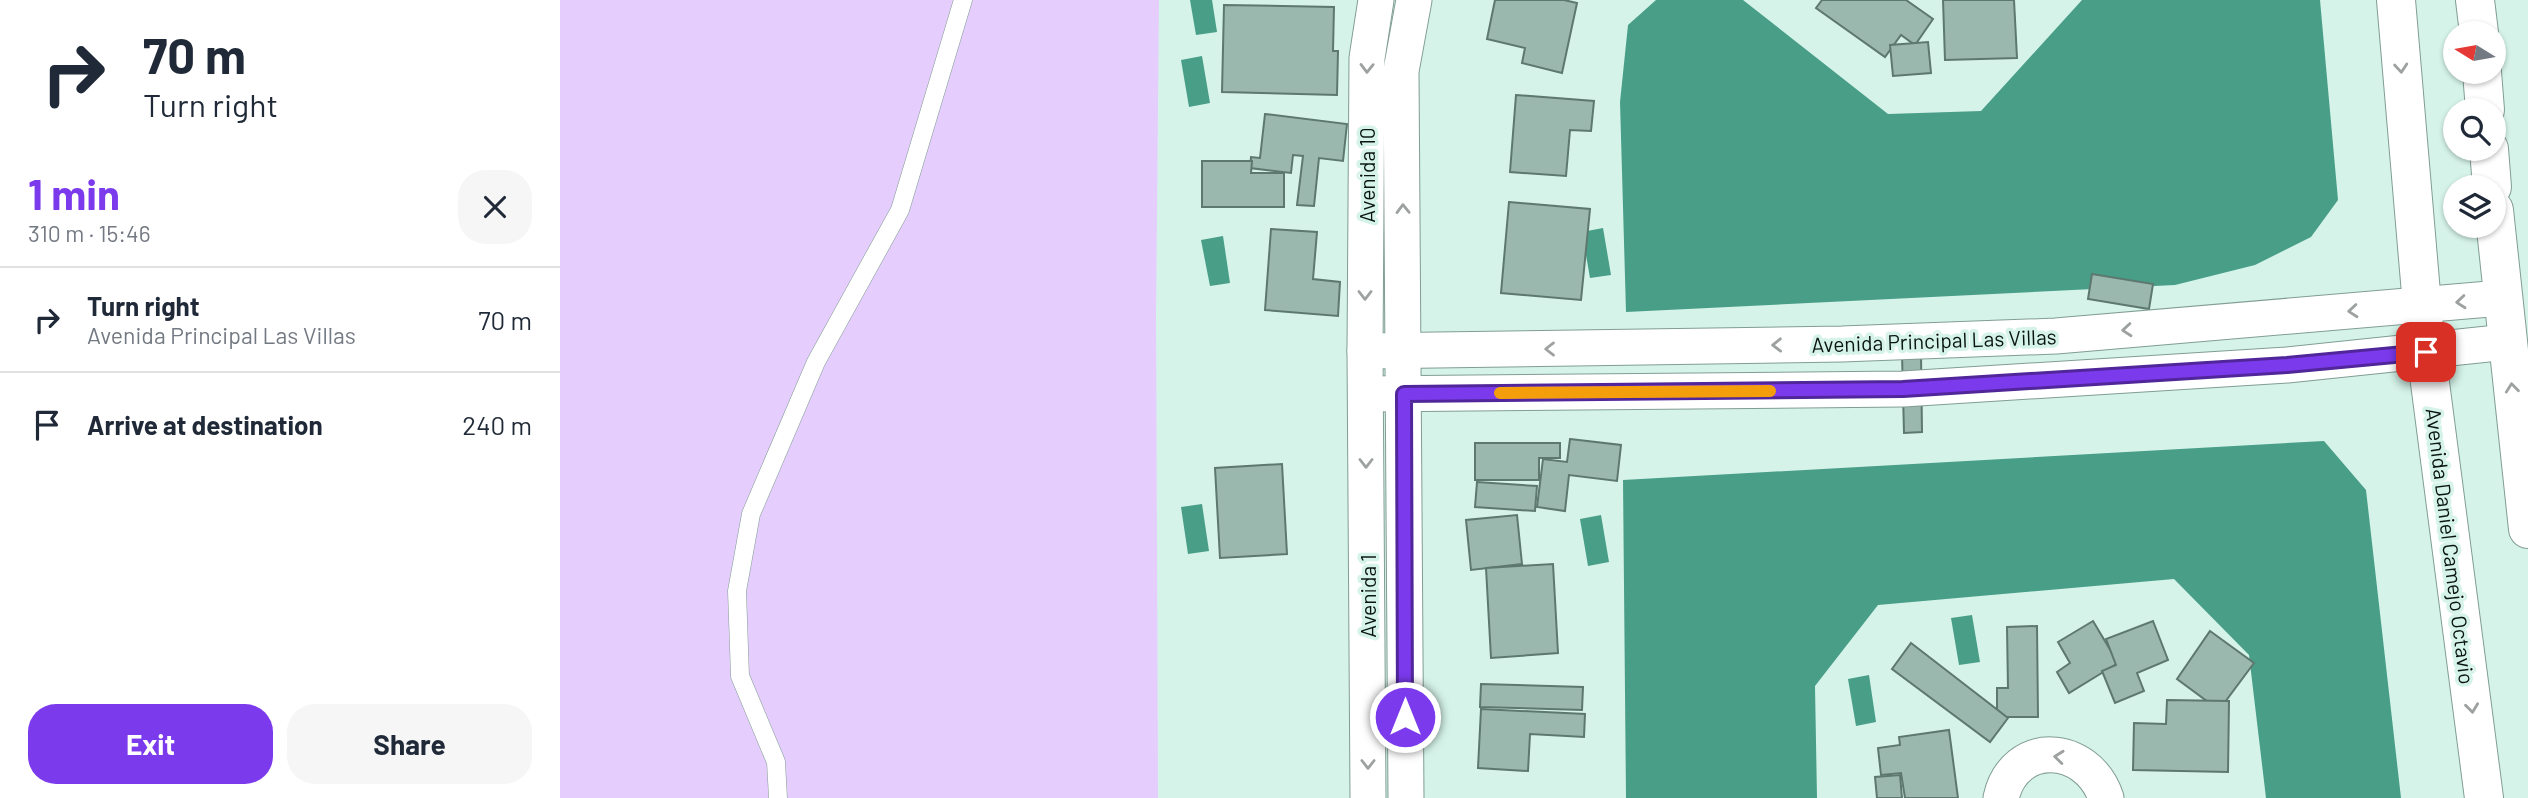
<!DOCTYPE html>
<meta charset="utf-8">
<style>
body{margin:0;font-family:Barlow,sans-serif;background:#f6f6f7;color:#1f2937;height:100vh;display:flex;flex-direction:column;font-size:26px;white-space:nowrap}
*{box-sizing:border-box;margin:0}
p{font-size:23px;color:#747a83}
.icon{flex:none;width:38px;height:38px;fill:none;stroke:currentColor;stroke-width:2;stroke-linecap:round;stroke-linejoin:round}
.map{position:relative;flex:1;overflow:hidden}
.sheet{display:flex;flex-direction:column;background:#fff;width:560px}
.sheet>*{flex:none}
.hud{background:#fff;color:#1f2937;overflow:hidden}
.needle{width:46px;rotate:281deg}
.buttons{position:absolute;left:1883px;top:21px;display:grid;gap:14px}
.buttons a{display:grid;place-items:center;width:63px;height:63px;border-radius:50%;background:#fff;box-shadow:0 2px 5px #0004;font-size:35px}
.pin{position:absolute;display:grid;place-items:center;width:60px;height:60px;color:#fff;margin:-30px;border-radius:14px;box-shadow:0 4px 10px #0006}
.me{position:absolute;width:77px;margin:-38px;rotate:0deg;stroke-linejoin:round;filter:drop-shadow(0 0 5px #0008)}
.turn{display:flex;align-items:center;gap:24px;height:147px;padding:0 28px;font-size:32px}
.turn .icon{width:91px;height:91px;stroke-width:2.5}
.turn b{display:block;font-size:49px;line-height:60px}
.round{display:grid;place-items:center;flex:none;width:74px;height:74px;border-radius:28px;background:#f6f6f7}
.overview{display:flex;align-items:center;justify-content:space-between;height:119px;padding:0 28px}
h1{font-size:42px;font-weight:700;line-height:52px;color:#7c3aed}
.cta{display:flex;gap:14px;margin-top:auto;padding:14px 28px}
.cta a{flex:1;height:80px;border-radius:28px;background:#7c3aed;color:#fff;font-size:28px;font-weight:700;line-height:80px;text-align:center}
.cta a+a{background:#f6f6f7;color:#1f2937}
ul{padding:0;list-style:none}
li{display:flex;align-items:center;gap:21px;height:105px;padding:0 28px;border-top:2px solid #e0e1e3}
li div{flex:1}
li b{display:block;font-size:26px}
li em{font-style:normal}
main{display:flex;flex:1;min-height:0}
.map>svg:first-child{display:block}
</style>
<main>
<section class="sheet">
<div class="hud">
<div class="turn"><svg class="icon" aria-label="right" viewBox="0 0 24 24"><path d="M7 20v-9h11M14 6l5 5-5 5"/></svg><div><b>70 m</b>Turn right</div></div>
</div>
<div class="overview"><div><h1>1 min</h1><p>310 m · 15:46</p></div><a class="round"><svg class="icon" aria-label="close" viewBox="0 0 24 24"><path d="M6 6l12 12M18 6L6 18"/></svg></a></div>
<ul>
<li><svg class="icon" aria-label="right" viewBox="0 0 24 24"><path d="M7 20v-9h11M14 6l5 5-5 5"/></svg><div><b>Turn right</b><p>Avenida Principal Las Villas</p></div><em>70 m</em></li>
<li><svg class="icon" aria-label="arrive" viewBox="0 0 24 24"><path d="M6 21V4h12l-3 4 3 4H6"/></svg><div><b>Arrive at destination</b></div><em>240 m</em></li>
</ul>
<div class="cta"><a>Exit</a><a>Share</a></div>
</section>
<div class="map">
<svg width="1968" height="798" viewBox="0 0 1968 798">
<rect width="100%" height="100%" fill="#d5f3e9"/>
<polygon fill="#e5cdfd" points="0,0 599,0 596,315 598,798 0,798"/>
<g fill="#499e88">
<polygon points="630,0 652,0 657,32 636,35"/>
<polygon points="1096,0 1183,0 1328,114 1421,111 1522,0 1760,0 1778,200 1751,237 1695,265 1615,285 1066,312 1060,102 1068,25"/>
<polygon points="642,56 650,103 629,107 621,60"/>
<polygon points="1043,228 1051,275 1030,278 1022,232"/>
<polygon points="663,236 670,283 650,286 641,240"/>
<polygon points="1764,441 1806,490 1841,798 1706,798 1689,655 1614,579 1318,605 1255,686 1257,798 1066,798 1063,480"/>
<polygon points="642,504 649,551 628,554 621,507"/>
<polygon points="1041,515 1049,562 1028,566 1020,519"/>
<polygon points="1412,615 1420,662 1399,665 1391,618"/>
<polygon points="1309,675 1316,722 1296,726 1288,679"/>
</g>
<g fill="#9bb8af" stroke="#5d786f" stroke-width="2">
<polygon points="935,0 1004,0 1017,3 1002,73 962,63 965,48 927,39"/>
<polygon points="1262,0 1346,0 1373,19 1355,45 1341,35 1325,57 1256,8"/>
<polygon points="1383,0 1454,0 1457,58 1385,60"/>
<polygon points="664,5 774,7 773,51 778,51 777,95 662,92"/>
<polygon points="1368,42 1371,73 1333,76 1330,45"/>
<polygon points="956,95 1034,101 1031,131 1010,130 1006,176 950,172"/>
<polygon points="705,114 787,124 783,161 759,158 754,206 737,205 743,156 733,155 731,173 690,168 691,157 700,158"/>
<polygon points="642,161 692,161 691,173 724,173 724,207 642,207"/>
<polygon points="949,202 1030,209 1021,300 941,293"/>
<polygon points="711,229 757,232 753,279 780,282 778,316 705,310"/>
<polygon points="1532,274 1593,284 1589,309 1528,299"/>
<polygon points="1342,354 1361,354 1362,432 1344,433"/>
<polygon points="1010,439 1061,445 1057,481 1009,475 1005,511 977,507 983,459 1007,462"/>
<polygon points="915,443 1000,443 1000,458 979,458 979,480 915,480"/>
<polygon points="722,464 727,554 660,558 655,468"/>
<polygon points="917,482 977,486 975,511 915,507"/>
<polygon points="957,515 962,564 911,570 906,520"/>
<polygon points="993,564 998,653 931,658 926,568"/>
<polygon points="1533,621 1558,663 1509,693 1497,672 1510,663 1498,642"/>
<polygon points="1593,621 1608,660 1577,673 1584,691 1555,703 1542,671 1556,665 1546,639"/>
<polygon points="1477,626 1478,717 1437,717 1437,688 1448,688 1447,627"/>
<polygon points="1650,631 1694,663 1659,710 1617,679"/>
<polygon points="1351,643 1448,718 1430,742 1332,669"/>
<polygon points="921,684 1023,687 1022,710 920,707"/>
<polygon points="1607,700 1669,701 1668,772 1573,770 1574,723 1606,724"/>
<polygon points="921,709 1025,714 1024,737 970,734 968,771 918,768"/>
<polygon points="1389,730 1398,798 1345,798 1341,773 1321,775 1318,748 1340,745 1339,737"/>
<polygon points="1340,775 1342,798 1317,798 1315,777"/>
</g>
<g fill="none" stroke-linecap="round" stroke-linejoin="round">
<g stroke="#819d94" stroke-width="19">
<polyline id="lane" points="218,798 216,762 180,676 177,591 191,514 256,362 340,210 403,0"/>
</g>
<g stroke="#819d94" stroke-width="37">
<g id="street">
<polyline points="805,351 1282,344 1496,336 1941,298"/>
<polyline points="806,394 1343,389 1727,365 1947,342"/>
<polyline points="808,798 805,351 807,58 816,0"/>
<polyline points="846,798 841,71 854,0"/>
<path d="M1441,798C1454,739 1527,742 1546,798"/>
</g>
</g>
<g stroke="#819d94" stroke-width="40">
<g id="secondary">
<polyline points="1836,0 1866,352 1924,798"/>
<polyline points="1915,0 1919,33"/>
<polyline points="1922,72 1925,110"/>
<polyline points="1929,149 1932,187"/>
<polyline points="1934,210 1968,529"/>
</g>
</g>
<use href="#lane" stroke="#fff" stroke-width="18"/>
<use href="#street" stroke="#fff" stroke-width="35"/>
<use href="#secondary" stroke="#fff" stroke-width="38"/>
</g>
<defs><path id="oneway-chevron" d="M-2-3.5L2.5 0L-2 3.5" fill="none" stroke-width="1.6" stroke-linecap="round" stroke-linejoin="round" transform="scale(1.75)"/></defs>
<g stroke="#9da1a0">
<use href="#oneway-chevron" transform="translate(807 68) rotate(91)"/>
<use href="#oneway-chevron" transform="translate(1841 68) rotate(85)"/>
<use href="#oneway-chevron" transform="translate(843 209) rotate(-91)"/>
<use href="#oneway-chevron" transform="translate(805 295) rotate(90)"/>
<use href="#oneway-chevron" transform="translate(1901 302) rotate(175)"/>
<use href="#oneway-chevron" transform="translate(1793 311) rotate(175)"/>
<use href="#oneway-chevron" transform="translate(1567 330) rotate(175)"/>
<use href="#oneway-chevron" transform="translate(1217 345) rotate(179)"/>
<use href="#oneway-chevron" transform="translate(990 349) rotate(180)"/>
<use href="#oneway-chevron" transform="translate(1952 388) rotate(-96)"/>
<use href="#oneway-chevron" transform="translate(806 463) rotate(90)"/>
<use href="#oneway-chevron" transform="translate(1912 708) rotate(83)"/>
<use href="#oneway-chevron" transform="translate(1499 757) rotate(-174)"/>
<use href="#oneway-chevron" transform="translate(808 764) rotate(90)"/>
</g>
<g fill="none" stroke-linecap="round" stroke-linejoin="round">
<g stroke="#51269a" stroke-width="18">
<polyline id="route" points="845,717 844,394 1343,389 1727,365 1866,352"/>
</g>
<use href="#route" stroke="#7c3aed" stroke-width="12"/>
<polyline stroke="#f59e0b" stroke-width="12" points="940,393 1210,391"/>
</g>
<g text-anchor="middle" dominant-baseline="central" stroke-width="7" stroke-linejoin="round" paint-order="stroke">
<g font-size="21" fill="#0a1512" stroke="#d5f3e9">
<text transform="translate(806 175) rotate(-90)">Avenida 10</text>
<text transform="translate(1374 340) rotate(-2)">Avenida Principal Las Villas</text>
<text transform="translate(1891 546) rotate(83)">Avenida Daniel Camejo Octavio</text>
<text transform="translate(807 596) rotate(-90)">Avenida 1</text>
</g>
</g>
</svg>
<div class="buttons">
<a><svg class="needle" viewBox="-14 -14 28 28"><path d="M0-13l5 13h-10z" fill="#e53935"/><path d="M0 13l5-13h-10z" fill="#747a83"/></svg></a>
<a><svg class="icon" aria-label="search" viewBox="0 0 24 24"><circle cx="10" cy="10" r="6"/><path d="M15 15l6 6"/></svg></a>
<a><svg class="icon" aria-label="layers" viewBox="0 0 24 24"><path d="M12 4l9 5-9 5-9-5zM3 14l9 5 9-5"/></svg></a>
</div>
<div class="pin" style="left:1866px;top:352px;background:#d93025"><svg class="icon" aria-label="arrive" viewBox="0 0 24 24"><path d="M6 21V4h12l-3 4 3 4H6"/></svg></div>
<svg class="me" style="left:845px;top:717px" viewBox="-20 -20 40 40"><circle r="17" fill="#7c3aed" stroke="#fff" stroke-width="3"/><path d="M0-11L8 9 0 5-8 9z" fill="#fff"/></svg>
</div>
</main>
